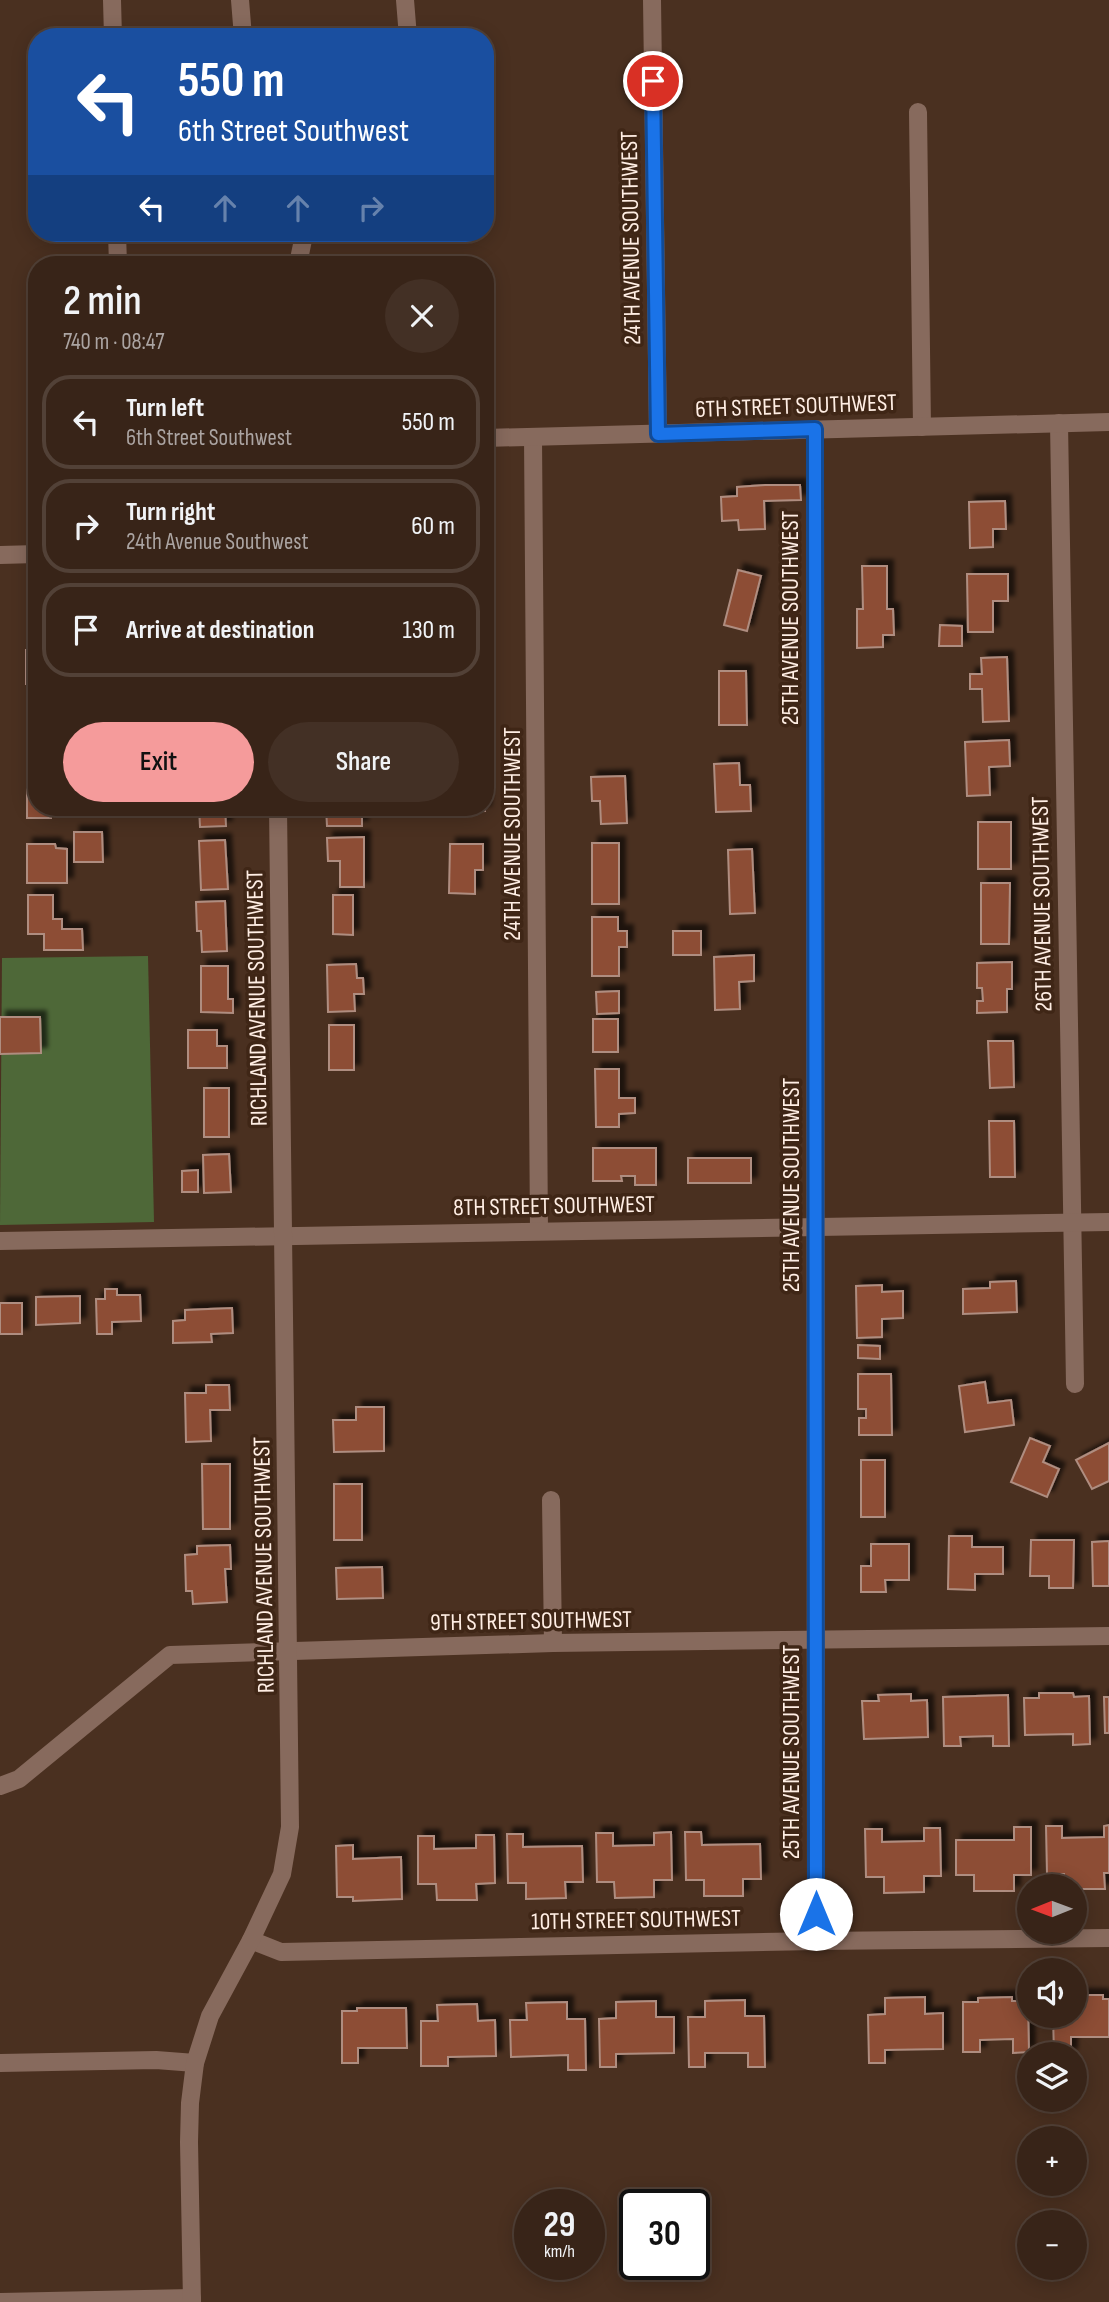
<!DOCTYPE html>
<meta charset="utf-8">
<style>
body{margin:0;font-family:"Sofia Sans Condensed",sans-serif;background:#433025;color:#f1f3f6;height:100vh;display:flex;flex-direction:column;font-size:26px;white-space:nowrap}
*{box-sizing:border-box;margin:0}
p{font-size:23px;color:#aba4a2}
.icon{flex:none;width:38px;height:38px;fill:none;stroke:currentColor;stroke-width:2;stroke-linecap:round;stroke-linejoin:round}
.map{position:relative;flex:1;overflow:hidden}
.drawer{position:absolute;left:28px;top:256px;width:466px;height:560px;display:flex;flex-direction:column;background:#382418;border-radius:28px;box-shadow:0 4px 18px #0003,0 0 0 2px #524137}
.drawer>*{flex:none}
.guide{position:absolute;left:28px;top:28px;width:466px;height:214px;border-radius:28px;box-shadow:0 4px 18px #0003,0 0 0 2px #524137;background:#1a4fa0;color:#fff;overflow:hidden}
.needle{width:46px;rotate:269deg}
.fabs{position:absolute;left:1017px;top:1874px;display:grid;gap:14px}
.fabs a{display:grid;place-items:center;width:70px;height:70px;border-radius:50%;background:#382418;box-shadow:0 4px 18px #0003,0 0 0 2px #524137;font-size:35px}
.speed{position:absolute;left:514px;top:2189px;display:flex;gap:14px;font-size:35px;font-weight:700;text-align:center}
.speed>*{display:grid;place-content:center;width:91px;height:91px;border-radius:50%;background:#382418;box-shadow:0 4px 18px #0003,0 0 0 2px #524137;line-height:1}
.speed small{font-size:18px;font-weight:400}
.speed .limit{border:4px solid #111;border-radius:10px;background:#fff;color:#111}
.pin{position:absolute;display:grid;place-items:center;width:60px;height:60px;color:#fff;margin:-30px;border:4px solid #fff;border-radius:50%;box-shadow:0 2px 7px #0007}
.me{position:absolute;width:77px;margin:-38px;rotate:0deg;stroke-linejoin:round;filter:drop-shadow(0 0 5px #0008)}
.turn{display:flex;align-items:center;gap:24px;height:147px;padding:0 35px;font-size:32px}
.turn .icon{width:91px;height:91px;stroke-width:2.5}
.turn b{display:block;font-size:49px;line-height:60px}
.lanes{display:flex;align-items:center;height:66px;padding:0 35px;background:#0003;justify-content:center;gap:35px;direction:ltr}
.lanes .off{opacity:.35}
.round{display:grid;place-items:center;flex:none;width:74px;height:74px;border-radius:37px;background:#433025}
.headline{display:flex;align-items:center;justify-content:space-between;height:119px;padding:0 35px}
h1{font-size:42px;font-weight:600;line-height:52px}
.cta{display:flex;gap:14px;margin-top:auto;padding:14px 35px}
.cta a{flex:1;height:80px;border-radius:42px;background:#f59b9b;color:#111;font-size:28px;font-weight:600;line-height:80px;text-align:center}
.cta a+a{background:#433025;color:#f1f3f6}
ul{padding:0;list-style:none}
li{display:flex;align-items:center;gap:21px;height:94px;margin:0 14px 10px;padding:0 21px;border:4px solid #524137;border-radius:28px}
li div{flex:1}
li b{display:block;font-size:26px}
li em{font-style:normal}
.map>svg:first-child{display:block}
</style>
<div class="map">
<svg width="1109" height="2302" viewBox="0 0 1109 2302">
<defs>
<filter id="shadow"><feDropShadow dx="6" dy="-6" stdDeviation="2" flood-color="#0009"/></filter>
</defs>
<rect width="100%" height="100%" fill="#4a3020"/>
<polygon fill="#4e6838" points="148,956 154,1222 0,1225 2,958"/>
<g fill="#8d4d34" stroke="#af8d80" stroke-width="2" filter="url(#shadow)">
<polygon points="765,485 800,485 801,500 764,501 765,529 739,530 738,520 722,521 721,497 737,496 737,487"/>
<polygon points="1005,501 1006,529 993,529 993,547 970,548 969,502"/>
<polygon points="862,566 887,566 887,609 893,609 894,635 883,635 883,647 857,648 857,609 863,609"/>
<polygon points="738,570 761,576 747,631 724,625"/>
<polygon points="967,574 1008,574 1008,601 993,601 993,632 968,632"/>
<polygon points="31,603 37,603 37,628 32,628"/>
<polygon points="940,625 962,626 962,646 939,646"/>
<polygon points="26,650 37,651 37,684 26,684"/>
<polygon points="1007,657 1009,721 983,722 982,689 970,689 970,674 982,674 981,658"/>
<polygon points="719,671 746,671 747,725 719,725"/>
<rect x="27" y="708" width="10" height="49"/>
<polygon points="1009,740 1010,766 989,767 990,795 967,796 965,742"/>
<polygon points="739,763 740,785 750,785 751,811 716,812 714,764"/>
<polygon points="625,776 627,823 601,824 600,801 592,801 591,777"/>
<polygon points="27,782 37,782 37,807 51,807 51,818 27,818"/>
<polygon points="485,787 485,811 456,812 456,807 485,807"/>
<polygon points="199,807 225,807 226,826 200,827"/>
<polygon points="326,807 362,807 362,826 327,826"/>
<rect x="978" y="822" width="33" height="47"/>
<polygon points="74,832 102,832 103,862 74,862"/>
<polygon points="364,837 364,887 340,887 340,861 328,861 327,838"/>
<polygon points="225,840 228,889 201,890 199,841"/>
<rect x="592" y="843" width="27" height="61"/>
<polygon points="27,844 55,844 56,848 67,849 67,883 27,883"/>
<polygon points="450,844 483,844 483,870 475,870 475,894 449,893"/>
<polygon points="752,849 755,913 730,914 728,850"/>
<polygon points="981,883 1010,883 1009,944 981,944"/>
<polygon points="28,895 53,895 53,919 62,919 62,929 82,929 83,950 44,950 44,934 28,934"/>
<polygon points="333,895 353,895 353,935 333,934"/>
<polygon points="225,901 227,951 202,952 201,931 197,931 196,902"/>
<polygon points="592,917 618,917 618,931 627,931 627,947 619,947 619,976 592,976"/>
<rect x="673" y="931" width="28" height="24"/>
<polygon points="754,955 754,981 739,982 740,1009 715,1010 714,957"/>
<polygon points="1012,962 1012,989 1007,989 1007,1012 977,1013 977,1001 983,1001 982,988 977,988 977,963"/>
<polygon points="356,964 357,978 363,978 364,994 354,994 355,1011 328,1012 327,965"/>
<polygon points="201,966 228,966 228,999 233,999 233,1013 201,1012"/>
<polygon points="619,991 619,1013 597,1014 596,992"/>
<polygon points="0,1017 40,1017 41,1053 0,1054"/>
<rect x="593" y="1019" width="25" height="33"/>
<rect x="329" y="1025" width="25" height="45"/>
<polygon points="188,1030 217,1030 217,1046 227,1046 227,1068 188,1068"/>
<polygon points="988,1041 1013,1041 1014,1087 990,1088"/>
<polygon points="595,1069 619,1069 619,1098 635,1098 635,1113 619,1114 619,1127 596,1127"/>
<rect x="204" y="1088" width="25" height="49"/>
<polygon points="989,1121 1014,1121 1015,1177 990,1177"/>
<polygon points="593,1148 656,1148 656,1185 635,1185 635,1176 621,1176 622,1181 593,1181"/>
<polygon points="229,1154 231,1192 204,1193 203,1155"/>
<rect x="688" y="1158" width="63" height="25"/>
<polygon points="198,1170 198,1192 182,1192 182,1171"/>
<polygon points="1016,1281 1017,1312 963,1314 963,1289 990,1288 990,1282"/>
<polygon points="882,1285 882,1292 903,1291 903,1318 882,1319 882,1337 857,1338 856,1286"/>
<polygon points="105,1289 117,1289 117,1295 140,1295 141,1321 112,1322 112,1334 97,1334 96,1299 105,1299"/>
<polygon points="80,1296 80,1323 36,1325 36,1297"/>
<rect x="0" y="1303" width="22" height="31"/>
<polygon points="232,1308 233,1333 211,1334 212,1342 173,1343 173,1321 185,1320 185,1310"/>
<polygon points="858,1345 880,1346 880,1359 858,1358"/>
<polygon points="858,1374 891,1374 892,1435 859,1435 859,1418 866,1418 866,1409 858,1409"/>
<polygon points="985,1382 988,1403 1011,1400 1014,1425 965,1432 959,1386"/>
<polygon points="206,1385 229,1385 230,1410 210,1410 211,1441 186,1442 185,1393 206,1393"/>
<polygon points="356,1407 384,1407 384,1451 334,1452 333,1420 356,1420"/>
<polygon points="1030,1438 1050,1446 1043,1462 1059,1469 1047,1497 1011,1482"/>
<polygon points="1109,1443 1109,1481 1092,1489 1076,1460"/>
<rect x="861" y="1460" width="24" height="57"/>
<polygon points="202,1464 230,1464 230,1529 203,1529"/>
<rect x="334" y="1484" width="28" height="56"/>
<polygon points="949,1536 972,1536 972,1547 1003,1547 1003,1574 975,1574 975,1590 948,1589"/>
<polygon points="1031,1540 1074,1540 1073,1588 1049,1588 1049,1576 1030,1576"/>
<polygon points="1109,1541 1109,1586 1093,1586 1092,1542"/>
<polygon points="871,1544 909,1544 909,1580 885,1580 886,1592 861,1592 861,1566 871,1566"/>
<polygon points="230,1545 231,1569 225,1569 227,1602 193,1604 192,1591 186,1591 185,1555 197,1554 197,1546"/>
<polygon points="382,1567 383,1598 337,1599 336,1568"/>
<polygon points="1039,1693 1073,1693 1074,1697 1089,1696 1090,1744 1073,1745 1073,1734 1025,1735 1024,1698 1039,1698"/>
<polygon points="911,1694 911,1701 927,1700 928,1737 864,1739 862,1701 879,1701 878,1695"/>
<polygon points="1008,1695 1009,1746 993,1746 993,1736 960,1737 961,1746 944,1746 943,1697"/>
<polygon points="1104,1697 1109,1697 1109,1733 1105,1733"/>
<polygon points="1109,1825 1109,1873 1104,1873 1105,1889 1074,1889 1074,1886 1064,1886 1064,1874 1047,1874 1046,1826 1062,1826 1062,1838 1104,1837 1104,1826"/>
<polygon points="1014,1827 1031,1827 1031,1875 1014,1875 1014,1891 974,1891 974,1875 956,1875 956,1840 1014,1840"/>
<polygon points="924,1828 940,1828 941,1876 924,1876 924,1892 884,1893 884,1877 866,1877 865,1829 882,1829 882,1842 924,1841"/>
<polygon points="671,1832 672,1880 654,1880 654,1897 615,1898 614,1882 597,1882 596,1833 613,1833 613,1846 654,1845 654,1833"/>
<polygon points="685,1832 701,1832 702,1845 760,1844 761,1879 743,1879 743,1896 704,1896 704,1880 686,1880"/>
<polygon points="507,1834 523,1834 523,1847 582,1846 583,1882 565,1882 566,1898 526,1899 526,1883 508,1883"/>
<polygon points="476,1835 494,1835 495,1883 476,1884 477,1900 437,1900 436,1884 418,1884 418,1836 434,1836 434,1849 476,1848"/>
<polygon points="353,1845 353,1859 401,1857 402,1899 353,1901 353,1897 337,1897 336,1846"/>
<polygon points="1074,1995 1103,1995 1103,1999 1109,1999 1109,2037 1071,2037 1071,2054 1054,2054 1053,2016 1074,2016"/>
<polygon points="925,1997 925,2014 943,2013 943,2049 885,2050 885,2063 869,2063 868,2015 885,2014 885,1998"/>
<polygon points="1012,1997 1012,2001 1028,2001 1029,2052 1013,2053 1013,2039 980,2040 980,2052 963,2052 963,2002 978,2002 978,1998"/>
<polygon points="745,2000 745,2016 764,2016 765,2067 748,2067 748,2053 705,2053 705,2067 689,2067 688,2017 705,2017 705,2001"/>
<polygon points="656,2001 656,2017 674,2017 674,2053 616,2054 616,2067 600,2067 599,2019 616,2018 616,2002"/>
<polygon points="567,2002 567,2019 585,2019 586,2070 568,2070 568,2055 511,2057 510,2020 527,2020 526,2003"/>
<polygon points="477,2004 478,2021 495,2020 496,2056 448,2057 448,2066 421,2066 421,2021 438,2021 437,2005"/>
<polygon points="357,2008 406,2008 407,2048 358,2048 358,2063 342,2063 342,2011 357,2011"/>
</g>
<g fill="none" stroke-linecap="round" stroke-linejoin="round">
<g stroke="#876a5d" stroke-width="18">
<polyline points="112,0 113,37"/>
<polyline points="240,0 243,37"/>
<polyline points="405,0 408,37"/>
<polyline points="652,0 658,434"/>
<polyline points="918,112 922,427"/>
<polyline points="117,233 118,264"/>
<polyline points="298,264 304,235"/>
<polyline points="1059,423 1075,1384"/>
<polyline points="815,429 816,1941"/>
<polyline points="533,437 539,1231"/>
<polyline points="485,438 1109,422"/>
<polyline points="0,555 37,554"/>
<polyline points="0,1241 1109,1222"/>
<polyline points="551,1500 553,1643"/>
<polyline points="0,1786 19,1779 170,1655 553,1643 1109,1636"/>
<polyline points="251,1940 281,1952 816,1941 1109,1938"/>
<polyline points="0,2063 156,2060 195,2063"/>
<polyline points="0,2302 192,2298"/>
<polyline points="192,2302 189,2142 190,2103 195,2063 210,2016 251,1940 282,1874 290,1827 278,807"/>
</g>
</g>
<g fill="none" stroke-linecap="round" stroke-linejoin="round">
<g stroke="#114b97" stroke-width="18">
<polyline id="route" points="653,81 658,434 815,429 816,1914"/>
</g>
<use href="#route" stroke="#1a73e8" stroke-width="12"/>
</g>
<g text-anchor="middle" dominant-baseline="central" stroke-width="7" stroke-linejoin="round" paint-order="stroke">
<g font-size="24" fill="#ffeee4" stroke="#3f2616">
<text transform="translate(631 238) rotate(-91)">24TH AVENUE SOUTHWEST</text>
<text transform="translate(796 406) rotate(-2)">6TH STREET SOUTHWEST</text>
<text transform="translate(790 618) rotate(-90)">25TH AVENUE SOUTHWEST</text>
<text transform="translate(512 834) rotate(-90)">24TH AVENUE SOUTHWEST</text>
<text transform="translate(1042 904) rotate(-91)">26TH AVENUE SOUTHWEST</text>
<text transform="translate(257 998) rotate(-91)">RICHLAND AVENUE SOUTHWEST</text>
<text transform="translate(791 1185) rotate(-90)">25TH AVENUE SOUTHWEST</text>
<text transform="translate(554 1206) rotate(-1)">8TH STREET SOUTHWEST</text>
<text transform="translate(264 1565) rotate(-91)">RICHLAND AVENUE SOUTHWEST</text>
<text transform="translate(531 1621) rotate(-1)">9TH STREET SOUTHWEST</text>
<text transform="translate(791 1752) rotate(-90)">25TH AVENUE SOUTHWEST</text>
<text transform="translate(636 1920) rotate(-1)">10TH STREET SOUTHWEST</text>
</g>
</g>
</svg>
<div class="fabs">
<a><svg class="needle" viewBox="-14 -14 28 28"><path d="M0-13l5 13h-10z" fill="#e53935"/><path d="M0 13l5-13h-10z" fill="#aba4a2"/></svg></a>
<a><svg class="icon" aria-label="sound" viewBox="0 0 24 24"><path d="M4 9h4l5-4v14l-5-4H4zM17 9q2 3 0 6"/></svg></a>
<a><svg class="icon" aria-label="layers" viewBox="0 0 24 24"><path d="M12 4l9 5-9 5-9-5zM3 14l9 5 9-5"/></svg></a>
<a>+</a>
<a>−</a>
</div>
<div class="speed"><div>29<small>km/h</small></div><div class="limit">30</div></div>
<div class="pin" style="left:653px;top:81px;background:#d93025"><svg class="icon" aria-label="arrive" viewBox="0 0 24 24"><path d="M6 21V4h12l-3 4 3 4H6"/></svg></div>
<svg class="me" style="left:816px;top:1914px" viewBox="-20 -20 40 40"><circle r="19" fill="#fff"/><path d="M0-13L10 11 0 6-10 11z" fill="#1a73e8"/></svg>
<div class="guide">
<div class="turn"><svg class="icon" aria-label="left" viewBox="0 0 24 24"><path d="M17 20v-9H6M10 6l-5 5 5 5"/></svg><div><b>550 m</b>6th Street Southwest</div></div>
<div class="lanes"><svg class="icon" aria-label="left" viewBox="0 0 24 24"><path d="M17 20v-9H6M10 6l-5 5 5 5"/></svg><svg class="icon off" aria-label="ahead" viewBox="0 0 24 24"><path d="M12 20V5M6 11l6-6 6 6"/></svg><svg class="icon off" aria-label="ahead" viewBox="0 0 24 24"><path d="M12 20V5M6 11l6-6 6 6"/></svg><svg class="icon off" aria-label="right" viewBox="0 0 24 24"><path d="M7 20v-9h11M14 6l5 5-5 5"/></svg></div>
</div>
<section class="drawer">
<div class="headline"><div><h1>2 min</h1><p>740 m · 08:47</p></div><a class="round"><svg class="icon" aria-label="close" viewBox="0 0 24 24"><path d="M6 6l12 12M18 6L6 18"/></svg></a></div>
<ul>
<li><svg class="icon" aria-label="left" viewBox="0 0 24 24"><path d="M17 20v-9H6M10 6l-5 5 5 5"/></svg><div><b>Turn left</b><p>6th Street Southwest</p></div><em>550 m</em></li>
<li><svg class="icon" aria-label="right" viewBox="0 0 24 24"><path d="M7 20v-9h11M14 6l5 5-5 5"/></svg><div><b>Turn right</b><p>24th Avenue Southwest</p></div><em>60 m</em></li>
<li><svg class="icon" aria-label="arrive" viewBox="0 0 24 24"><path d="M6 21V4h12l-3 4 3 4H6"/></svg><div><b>Arrive at destination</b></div><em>130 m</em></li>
</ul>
<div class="cta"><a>Exit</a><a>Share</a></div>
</section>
</div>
